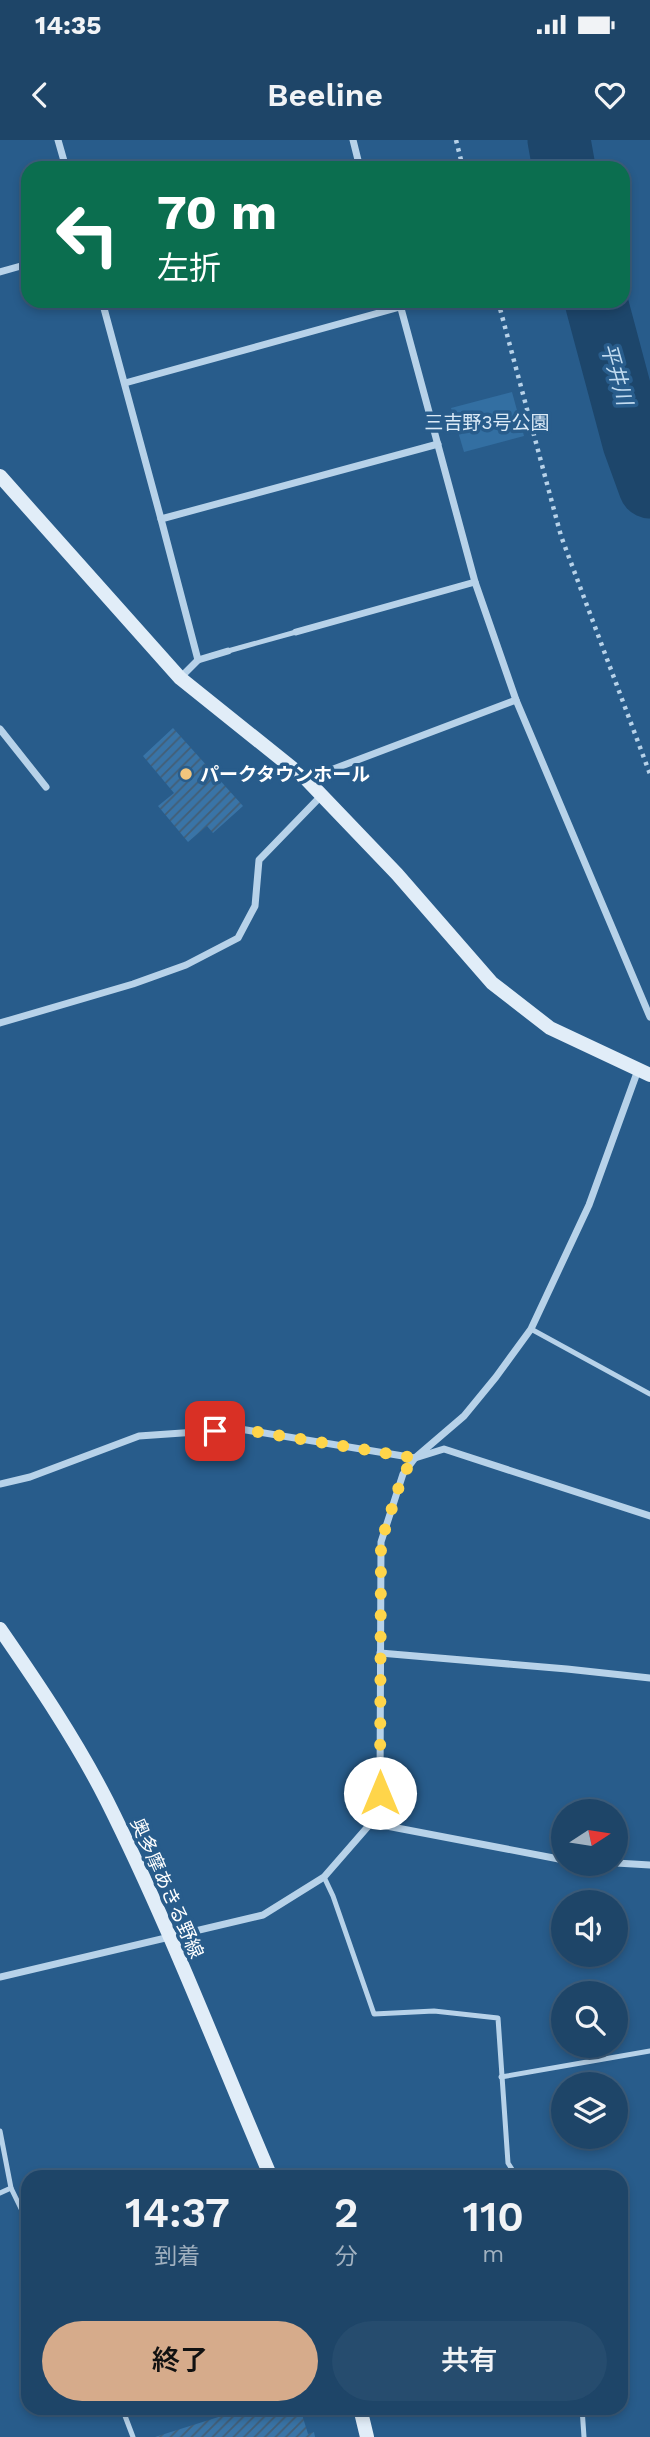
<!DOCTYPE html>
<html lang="ja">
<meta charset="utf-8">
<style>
body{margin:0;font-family:"Work Sans","Noto Sans JP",sans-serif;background:#264c6e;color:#f1f3f6;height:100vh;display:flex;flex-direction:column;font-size:26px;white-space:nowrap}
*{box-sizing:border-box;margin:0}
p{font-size:23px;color:#a1b1c0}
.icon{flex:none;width:38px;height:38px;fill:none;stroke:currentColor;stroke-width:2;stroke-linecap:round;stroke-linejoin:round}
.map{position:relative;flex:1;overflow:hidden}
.side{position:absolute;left:21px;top:2030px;width:607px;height:245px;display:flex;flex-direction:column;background:#1e4568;border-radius:21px;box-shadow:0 4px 10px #0003,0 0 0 2px #3c5d7c}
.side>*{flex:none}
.hud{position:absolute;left:21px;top:21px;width:609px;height:147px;border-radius:21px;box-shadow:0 4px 10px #0003,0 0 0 2px #3c5d7c;background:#0b6e4f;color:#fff;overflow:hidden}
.needle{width:46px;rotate:78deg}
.controls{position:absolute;left:551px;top:1659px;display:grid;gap:14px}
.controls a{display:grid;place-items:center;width:77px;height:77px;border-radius:50%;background:#1e4568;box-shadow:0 4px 10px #0003,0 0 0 2px #3c5d7c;font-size:35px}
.pin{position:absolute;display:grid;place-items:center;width:60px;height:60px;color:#fff;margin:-30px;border-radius:14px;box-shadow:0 4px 10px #0006}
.me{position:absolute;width:77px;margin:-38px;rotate:0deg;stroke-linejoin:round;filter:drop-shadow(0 0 5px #0008)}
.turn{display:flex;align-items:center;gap:24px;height:147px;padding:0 21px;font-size:32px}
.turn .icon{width:91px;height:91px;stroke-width:2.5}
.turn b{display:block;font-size:49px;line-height:60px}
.eta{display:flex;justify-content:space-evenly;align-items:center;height:119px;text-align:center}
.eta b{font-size:42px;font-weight:600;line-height:49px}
.primary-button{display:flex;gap:14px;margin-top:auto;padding:14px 21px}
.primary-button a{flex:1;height:80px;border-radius:42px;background:#d6ab8b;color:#111;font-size:28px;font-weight:600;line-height:80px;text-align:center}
.primary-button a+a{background:#264c6e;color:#f1f3f6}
.status{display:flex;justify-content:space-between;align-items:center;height:49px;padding:0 35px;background:#1e4568;direction:ltr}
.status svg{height:19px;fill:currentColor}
header{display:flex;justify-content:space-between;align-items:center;height:91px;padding:0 21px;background:#1e4568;font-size:32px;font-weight:600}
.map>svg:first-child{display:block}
</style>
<div class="status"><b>14:35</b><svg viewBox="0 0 49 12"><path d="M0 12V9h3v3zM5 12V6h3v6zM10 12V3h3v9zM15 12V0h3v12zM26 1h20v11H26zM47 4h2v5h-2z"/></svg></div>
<header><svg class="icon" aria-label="back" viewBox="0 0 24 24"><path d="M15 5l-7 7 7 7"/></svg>Beeline<svg class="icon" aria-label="heart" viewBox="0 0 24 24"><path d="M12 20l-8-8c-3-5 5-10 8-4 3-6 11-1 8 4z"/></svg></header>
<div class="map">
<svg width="650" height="2297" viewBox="0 0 650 2297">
<defs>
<pattern id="building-hatch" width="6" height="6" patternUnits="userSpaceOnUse" patternTransform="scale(1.75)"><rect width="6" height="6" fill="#3974a7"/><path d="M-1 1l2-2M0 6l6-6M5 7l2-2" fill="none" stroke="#435e75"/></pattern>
</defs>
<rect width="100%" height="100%" fill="#285c8b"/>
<polygon fill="#336fa2" points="512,252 524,296 464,312 451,268"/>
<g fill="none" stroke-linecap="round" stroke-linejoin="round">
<g stroke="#1d466b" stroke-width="63">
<polyline points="559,0 564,28"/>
<polyline points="596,161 634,303 650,347"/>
</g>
</g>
<g fill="url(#building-hatch)">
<polygon points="173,588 243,666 213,693 207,686 188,702 158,666 174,653 143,616"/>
<polygon points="247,2268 300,2268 308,2294 314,2292 315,2297 155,2297"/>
</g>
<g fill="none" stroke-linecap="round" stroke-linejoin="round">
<g stroke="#b7d2e9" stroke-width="4.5" stroke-dasharray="3.5 5" stroke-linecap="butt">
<polyline points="456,0 463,28"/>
<polyline points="498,161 561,396 650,634"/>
</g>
<g stroke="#b7d2e9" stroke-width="5">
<polyline points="228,511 296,492"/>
<polyline points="531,1189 650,1254"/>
<polyline points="324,1737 333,1756 374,1874 434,1871 498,1878 508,2023 517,2037"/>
<polyline points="501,1937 650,1911"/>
<polyline points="0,1991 11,2048 28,2083"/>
<polyline points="0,2053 11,2048"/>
<polyline points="122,2268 133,2297"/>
<polyline points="582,2268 584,2297"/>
</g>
<g stroke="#b7d2e9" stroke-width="7">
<polyline points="58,0 66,28"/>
<polyline points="353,0 360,28"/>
<polyline points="0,132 28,124"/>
<polyline points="102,161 161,379"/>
<polyline points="399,161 475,442 516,560 650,877"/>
<polyline points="125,243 400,167"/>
<polyline points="296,492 475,442"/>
<polyline points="198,520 228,511"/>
<polyline points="180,538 198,520 161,379 438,304"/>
<polyline points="0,589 46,647"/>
<polyline points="307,639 516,560"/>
<polyline points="0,883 133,844 186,825 238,798 255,766 259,720 322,655"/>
<polyline points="0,1344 30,1337 139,1296 240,1289 415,1318 444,1309 650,1376"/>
<polyline points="380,1513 567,1529 650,1538"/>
<polyline points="371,1683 380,1653 381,1402 403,1334 415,1318 464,1276 496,1237 531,1189 589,1065 638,930"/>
<polyline points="616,1723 650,1725"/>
<polyline points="0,1837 263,1775 324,1737 371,1683 564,1720"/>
</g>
<g stroke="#e1edf8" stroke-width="14">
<polyline points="0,336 180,538 306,639 397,734 492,843 550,888 650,935"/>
<path d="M0,1489C38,1544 76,1600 107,1661C168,1783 217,1911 271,2037"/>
<polyline points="360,2268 367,2297"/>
</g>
</g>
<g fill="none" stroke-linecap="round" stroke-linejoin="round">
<polyline stroke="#ffd54a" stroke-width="12" stroke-dasharray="0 21.6" points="215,1291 240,1289 415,1318 403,1334 381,1402 380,1653"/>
</g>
<circle fill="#f1c57d" stroke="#285c8b" stroke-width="2.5" cx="186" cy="634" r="7"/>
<g text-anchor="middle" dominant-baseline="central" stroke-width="7" stroke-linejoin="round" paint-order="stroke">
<g font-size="19" fill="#dbeaf7" stroke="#285c8b">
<text x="487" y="282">三吉野3号公園</text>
</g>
<g font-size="19" font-weight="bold" fill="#fff" stroke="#285c8b" text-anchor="start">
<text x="200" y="634">パークタウンホール</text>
</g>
<g font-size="19" fill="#fff" stroke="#285c8b">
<text transform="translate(167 1748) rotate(66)">奥多摩あきる野線</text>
</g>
<g font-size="21" font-style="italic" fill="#c3dcf1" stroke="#285c8b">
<text transform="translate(617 234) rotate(74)">平井川</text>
</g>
</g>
</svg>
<div class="controls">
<a><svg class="needle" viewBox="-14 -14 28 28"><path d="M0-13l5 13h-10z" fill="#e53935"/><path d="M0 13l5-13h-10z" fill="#a1b1c0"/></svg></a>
<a><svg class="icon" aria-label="sound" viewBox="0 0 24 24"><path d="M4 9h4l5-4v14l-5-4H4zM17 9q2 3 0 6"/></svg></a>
<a><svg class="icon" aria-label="search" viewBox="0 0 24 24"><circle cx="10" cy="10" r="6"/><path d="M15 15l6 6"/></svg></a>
<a><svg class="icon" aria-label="layers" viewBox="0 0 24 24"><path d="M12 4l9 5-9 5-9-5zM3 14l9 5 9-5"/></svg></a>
</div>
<div class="pin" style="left:215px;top:1291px;background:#d93025"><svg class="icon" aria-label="arrive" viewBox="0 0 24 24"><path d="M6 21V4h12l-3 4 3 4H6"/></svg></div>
<svg class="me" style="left:380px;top:1653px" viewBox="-20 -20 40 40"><circle r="19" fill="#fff"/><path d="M0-13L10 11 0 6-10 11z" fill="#ffd54a"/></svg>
<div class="hud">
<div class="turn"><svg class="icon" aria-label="left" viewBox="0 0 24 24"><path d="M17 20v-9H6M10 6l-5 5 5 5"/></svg><div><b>70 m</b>左折</div></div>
</div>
<section class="side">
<div class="eta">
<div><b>14:37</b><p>到着</p></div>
<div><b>2</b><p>分</p></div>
<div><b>110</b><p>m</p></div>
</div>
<div class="primary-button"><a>終了</a><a>共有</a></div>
</section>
</div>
